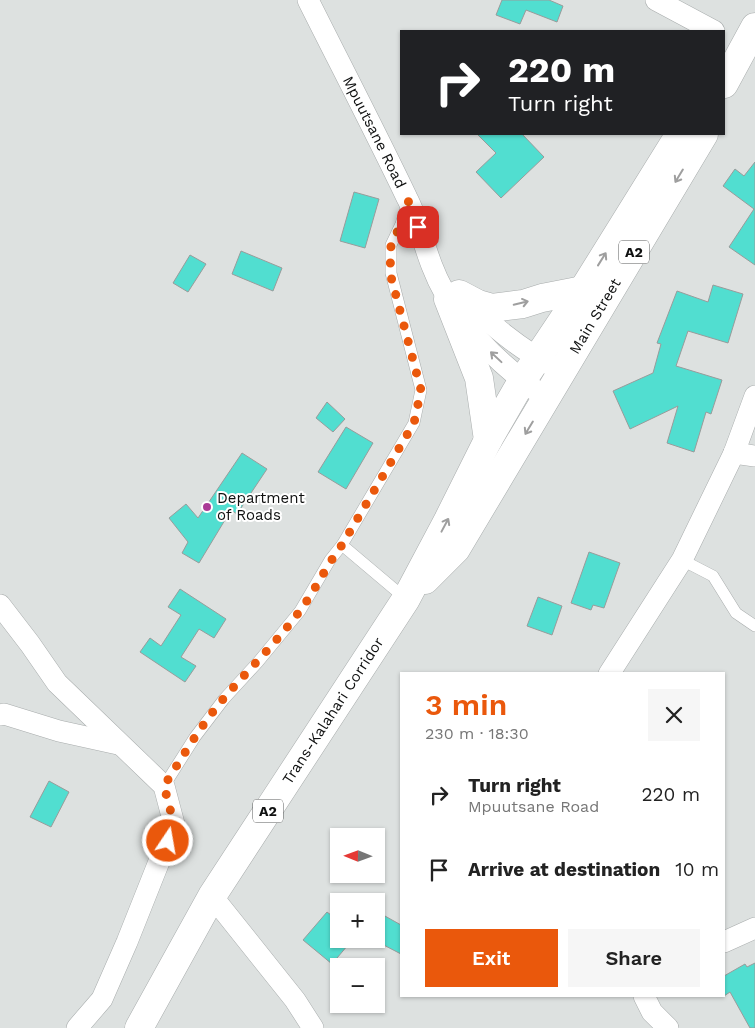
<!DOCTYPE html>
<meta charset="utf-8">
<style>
body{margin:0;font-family:"Work Sans",sans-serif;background:#f6f6f6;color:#222;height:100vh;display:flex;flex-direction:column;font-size:19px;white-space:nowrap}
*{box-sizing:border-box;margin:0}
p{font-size:16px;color:#767676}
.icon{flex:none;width:28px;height:28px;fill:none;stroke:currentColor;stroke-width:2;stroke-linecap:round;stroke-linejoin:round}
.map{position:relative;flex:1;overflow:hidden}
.drawer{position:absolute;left:400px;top:672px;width:325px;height:325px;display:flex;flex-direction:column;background:#fff;border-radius:0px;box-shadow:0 1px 4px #0004}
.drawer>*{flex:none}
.guide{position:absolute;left:400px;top:30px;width:325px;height:105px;border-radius:0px;box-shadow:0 1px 4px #0004;background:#202124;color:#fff;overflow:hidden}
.needle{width:32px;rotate:271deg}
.controls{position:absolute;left:330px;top:828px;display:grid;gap:10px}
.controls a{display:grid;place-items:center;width:55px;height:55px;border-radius:0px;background:#fff;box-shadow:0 1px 4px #0004;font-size:25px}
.pin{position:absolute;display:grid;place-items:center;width:42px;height:42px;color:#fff;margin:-21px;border-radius:10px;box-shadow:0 2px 8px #0006}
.me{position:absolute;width:55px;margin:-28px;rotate:12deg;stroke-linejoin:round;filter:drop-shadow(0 0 4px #0008)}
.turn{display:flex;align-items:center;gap:18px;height:105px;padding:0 25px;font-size:22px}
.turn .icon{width:65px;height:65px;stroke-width:2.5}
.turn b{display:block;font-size:35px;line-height:42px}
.round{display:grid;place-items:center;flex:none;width:52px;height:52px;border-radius:0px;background:#f6f6f6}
.head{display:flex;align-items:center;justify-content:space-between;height:85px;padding:0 25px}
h1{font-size:30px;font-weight:600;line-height:38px;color:#ea580c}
.primary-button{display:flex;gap:10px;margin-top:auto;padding:10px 25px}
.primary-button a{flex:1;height:58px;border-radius:0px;background:#ea580c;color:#fff;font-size:20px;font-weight:600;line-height:58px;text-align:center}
.primary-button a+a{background:#f6f6f6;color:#222}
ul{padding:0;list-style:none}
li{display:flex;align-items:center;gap:15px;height:75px;padding:0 25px}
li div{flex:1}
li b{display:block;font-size:19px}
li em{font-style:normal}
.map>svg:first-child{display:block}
</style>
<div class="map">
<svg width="755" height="1028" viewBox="0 0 755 1028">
<rect width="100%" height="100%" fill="#dde1e0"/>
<g fill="#51ded0" stroke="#989c9b">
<polygon points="502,0 549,0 563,6 557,22 526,10 520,24 496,15"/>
<polygon points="477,134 522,134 544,157 501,198 476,172 496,153"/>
<polygon points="755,162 755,265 729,247 754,209 723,186 735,169 744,176"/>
<polygon points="354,192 379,199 365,248 340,241"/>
<polygon points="241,251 282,268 273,291 232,274"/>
<polygon points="190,255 206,264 188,292 173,283"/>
<polygon points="713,285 743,294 728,343 688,331 676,366 722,380 711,414 706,412 694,452 667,443 678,406 630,429 613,391 653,373 661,344 657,343 677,291 708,302"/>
<polygon points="327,402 345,419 333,432 316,418"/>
<polygon points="346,427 373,443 346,489 318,472"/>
<polygon points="242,453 267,469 237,514 231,510 199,563 182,553 188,542 169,518 186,504 198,518"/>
<polygon points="589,552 620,563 604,608 593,605 591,610 571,603"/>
<polygon points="180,589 226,619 214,638 199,629 181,657 196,666 185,682 140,652 150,638 161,646 181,615 168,607"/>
<polygon points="538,597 562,606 552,635 527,626"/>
<polygon points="49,781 69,792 51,827 30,817"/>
<polygon points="376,911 401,925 401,954 376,941"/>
<polygon points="327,912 339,921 339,939 353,939 332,964 303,940"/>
<polygon points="755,963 755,1028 750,1028 730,992 724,996 724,976 745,964 747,967"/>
</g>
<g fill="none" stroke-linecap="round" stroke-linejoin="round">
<g stroke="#a8acac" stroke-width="12">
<g id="lane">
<polyline points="342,545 406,599"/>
<polyline points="682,560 713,576 736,613 755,626"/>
<polyline points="164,786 195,737 224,699 258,662 300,611 330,560 342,545 414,423 421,390 391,273 391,245 401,224 408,202"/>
</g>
</g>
<g stroke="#a8acac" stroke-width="22">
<g id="street">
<path id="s1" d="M308,0C341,66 375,131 407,198C418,219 423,243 432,266C451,316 492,358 535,390"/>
<polyline points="656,0 714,31"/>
<path d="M466,301C492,325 519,349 551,365"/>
<polyline points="734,453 755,456"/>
<polyline points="0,605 30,644 57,683 164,786 174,824 127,942 102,999 77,1028"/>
<polyline points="609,674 682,560 734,453 755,396"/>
<polyline points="0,715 4,714 59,731 118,744"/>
<polyline points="212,896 295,1000 313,1028"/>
<polyline points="724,942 755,928"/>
<polyline points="644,996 652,1012 668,1028"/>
</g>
</g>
<g stroke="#a8acac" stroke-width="29">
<g id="highway">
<polyline points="724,84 755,27"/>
<polyline points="459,294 478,304 492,308 523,304 542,298 583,290"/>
<polyline points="448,299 479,378 488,440"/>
<path id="s2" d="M425,580L456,549L704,134"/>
<path id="s3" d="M139,1028L212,896L406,599L448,520L488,440L522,381L583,290L680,134"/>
</g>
</g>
<use href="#lane" stroke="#fff" stroke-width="11"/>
<use href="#street" stroke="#fff" stroke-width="21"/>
<use href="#highway" stroke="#fff" stroke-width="28"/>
</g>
<defs><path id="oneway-shaft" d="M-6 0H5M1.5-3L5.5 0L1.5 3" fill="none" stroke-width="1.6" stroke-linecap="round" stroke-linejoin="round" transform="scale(1.25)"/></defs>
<g stroke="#9f9f9f">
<use href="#oneway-shaft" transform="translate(679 176) rotate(121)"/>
<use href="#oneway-shaft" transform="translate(602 259) rotate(-58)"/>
<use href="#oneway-shaft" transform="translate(521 303) rotate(-13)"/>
<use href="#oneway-shaft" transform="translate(496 357) rotate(-137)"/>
<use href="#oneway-shaft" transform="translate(529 428) rotate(121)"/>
<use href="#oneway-shaft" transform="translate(445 525) rotate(-62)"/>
</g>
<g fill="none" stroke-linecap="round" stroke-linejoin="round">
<path stroke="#ea580c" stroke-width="9" stroke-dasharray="0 16.2" d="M168,841L174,824L164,786C183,756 201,725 224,698C249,669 276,643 299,612C315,591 326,566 342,545L414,423L421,390L390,273L391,245L401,224L409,200L418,227"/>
</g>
<circle fill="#aa3a96" stroke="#fff" stroke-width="2" cx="207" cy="507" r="5"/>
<g text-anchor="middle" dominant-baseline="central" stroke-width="4" stroke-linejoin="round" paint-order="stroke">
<g fill="#fff" stroke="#575858" stroke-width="1">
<rect x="619" y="240.5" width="30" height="23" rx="4"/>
<rect x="253" y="799.5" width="30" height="23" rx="4"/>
</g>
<g font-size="14" font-weight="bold" fill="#0f1010">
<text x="634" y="252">A2</text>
<text x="268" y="811">A2</text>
</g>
<g font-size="15" fill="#0f1010" stroke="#fff">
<text stroke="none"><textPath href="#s1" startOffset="148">Mpuutsane Road</textPath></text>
<text stroke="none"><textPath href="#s2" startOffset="315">Main Street</textPath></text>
<text stroke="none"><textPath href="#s3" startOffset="372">Trans-Kalahari Corridor</textPath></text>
</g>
<g font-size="15" fill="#0f1010" stroke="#fff" text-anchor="start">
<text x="217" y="498">Department<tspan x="217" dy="17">of Roads</tspan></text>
</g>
</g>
</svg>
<div class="controls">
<a><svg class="needle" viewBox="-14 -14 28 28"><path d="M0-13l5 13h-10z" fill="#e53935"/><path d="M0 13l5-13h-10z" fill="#767676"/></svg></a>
<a>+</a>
<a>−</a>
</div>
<div class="pin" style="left:418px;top:227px;background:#d93025"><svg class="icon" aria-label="arrive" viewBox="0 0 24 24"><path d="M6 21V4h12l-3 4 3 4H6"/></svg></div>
<svg class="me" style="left:168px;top:841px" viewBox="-20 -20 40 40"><circle r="17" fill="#ea580c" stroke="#fff" stroke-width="3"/><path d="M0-11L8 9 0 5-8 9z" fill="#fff"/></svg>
<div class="guide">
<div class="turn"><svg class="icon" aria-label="right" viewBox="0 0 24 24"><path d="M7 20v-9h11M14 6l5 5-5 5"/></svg><div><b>220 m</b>Turn right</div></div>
</div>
<section class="drawer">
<div class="head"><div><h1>3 min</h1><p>230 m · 18:30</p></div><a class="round"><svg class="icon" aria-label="close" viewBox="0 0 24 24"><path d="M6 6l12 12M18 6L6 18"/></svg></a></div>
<ul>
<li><svg class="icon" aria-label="right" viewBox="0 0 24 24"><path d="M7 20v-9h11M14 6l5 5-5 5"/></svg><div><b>Turn right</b><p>Mpuutsane Road</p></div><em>220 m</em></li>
<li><svg class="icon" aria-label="arrive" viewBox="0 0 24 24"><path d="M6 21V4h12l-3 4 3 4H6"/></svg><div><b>Arrive at destination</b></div><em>10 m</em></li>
</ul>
<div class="primary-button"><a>Exit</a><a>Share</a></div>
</section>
</div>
